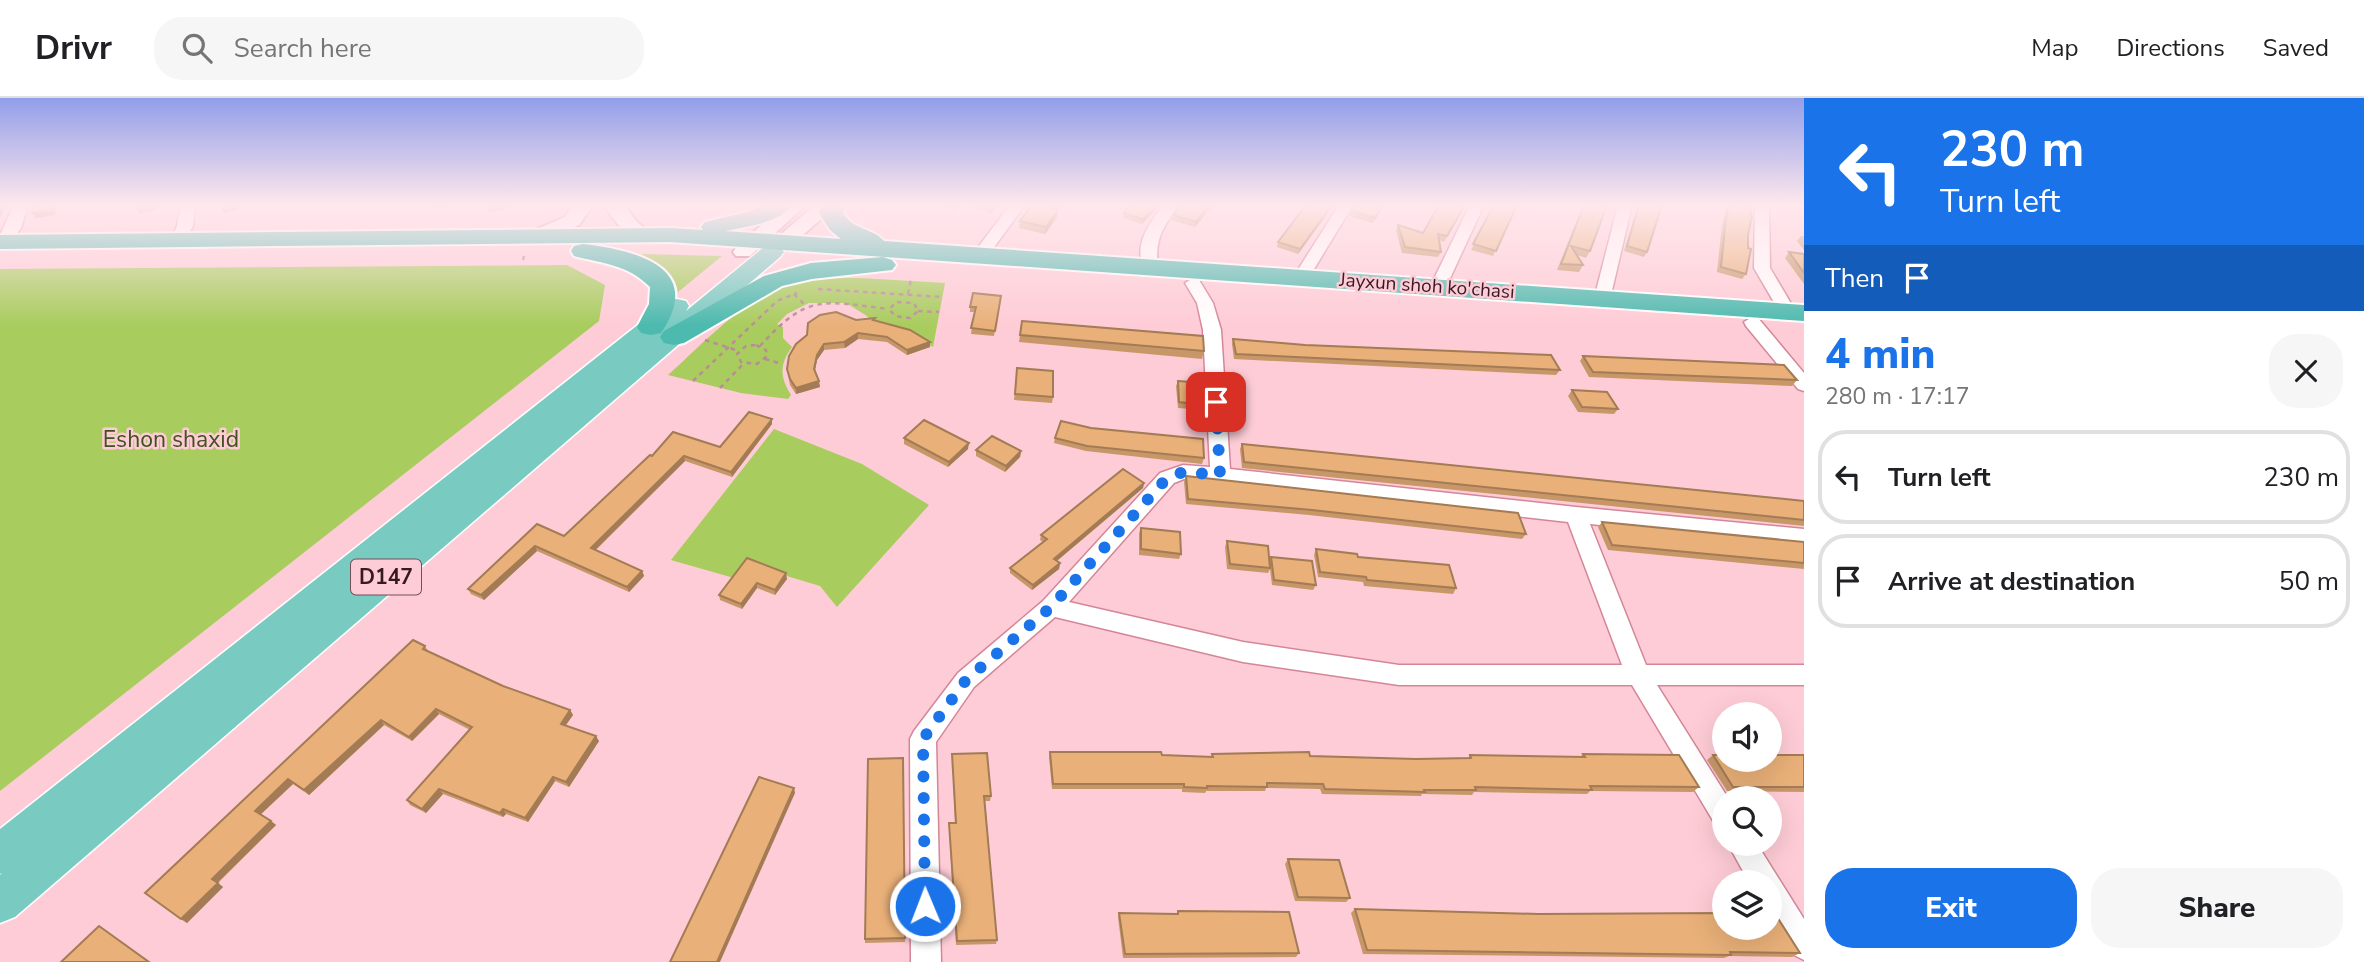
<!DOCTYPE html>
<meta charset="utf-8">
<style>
body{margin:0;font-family:"Nunito Sans",sans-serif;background:#f6f6f6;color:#202124;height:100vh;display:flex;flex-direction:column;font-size:26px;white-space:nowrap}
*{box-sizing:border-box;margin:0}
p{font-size:23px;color:#757577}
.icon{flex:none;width:38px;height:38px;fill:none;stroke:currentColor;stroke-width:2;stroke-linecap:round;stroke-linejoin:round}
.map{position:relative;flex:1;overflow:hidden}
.side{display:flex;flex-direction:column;background:#fff;width:560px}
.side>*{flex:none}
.guide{background:#1a73e8;color:#fff;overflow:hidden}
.tools{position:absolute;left:1712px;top:604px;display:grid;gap:14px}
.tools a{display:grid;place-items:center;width:70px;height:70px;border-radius:50%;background:#fff;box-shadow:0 7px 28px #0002;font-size:35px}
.pin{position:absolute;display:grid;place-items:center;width:60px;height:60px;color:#fff;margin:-30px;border-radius:14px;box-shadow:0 4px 10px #0006}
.me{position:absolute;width:77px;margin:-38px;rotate:359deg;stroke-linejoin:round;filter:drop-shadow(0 0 5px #0008)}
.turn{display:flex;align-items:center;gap:24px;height:147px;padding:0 21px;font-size:32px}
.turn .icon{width:91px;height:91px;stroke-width:2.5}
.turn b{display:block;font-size:49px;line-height:60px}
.then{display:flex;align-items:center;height:66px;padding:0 21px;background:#0003;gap:14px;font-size:26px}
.round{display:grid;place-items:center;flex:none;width:74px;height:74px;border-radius:28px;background:#f6f6f6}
.head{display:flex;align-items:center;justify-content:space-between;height:119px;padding:0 21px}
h1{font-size:42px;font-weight:800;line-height:52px;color:#1a73e8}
.action{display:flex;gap:14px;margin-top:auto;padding:14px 21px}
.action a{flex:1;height:80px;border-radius:28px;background:#1a73e8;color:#fff;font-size:28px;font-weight:800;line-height:80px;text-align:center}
.action a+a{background:#f6f6f6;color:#202124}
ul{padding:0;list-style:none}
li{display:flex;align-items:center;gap:21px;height:94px;margin:0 14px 10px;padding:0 7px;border:4px solid #e0e0e0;border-radius:28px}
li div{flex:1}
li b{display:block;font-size:26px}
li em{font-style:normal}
header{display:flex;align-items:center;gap:42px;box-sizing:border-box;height:98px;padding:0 35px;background:#fff;border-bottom:2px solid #e0e0e0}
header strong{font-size:33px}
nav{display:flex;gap:38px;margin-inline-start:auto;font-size:24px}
.search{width:490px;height:63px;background:#f6f6f6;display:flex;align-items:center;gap:18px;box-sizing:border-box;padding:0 24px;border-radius:28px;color:#757577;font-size:26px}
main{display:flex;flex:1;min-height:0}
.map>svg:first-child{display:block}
</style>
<header>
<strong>Drivr</strong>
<div class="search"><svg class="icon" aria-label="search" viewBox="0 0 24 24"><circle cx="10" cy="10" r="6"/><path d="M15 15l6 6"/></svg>Search here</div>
<nav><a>Map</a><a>Directions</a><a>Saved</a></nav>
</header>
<main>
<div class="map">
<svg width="1804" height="864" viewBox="0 0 1804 864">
<rect width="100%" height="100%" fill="#feccd6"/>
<g fill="#a8cc5d">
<path d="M641,156L722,158L678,194C675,174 658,165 641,156Z"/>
<polygon points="567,167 605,187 599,223 0,693 0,171"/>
<path d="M861,180L945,185L933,249L918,239L872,225L867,218L846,205H809L787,216L777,226L783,229V240L792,249C779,267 780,279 791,297L788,301L741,295L668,277C707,242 748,195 801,184C821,180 842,180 861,180Z"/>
<polygon points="774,331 862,366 929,407 837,509 820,488 747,466 734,480 671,462"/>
</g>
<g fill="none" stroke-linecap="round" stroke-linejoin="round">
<g stroke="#d48698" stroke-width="3">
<g id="minor">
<polygon points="14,107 28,107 21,130 8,147 0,148 0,137"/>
<polygon points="181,107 195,107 193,128 184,145 179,147 171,142 177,128"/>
<polygon points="1010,107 1025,107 987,159 975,159 973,156"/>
<path d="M1164,107H1179C1164,128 1154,141 1158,168L1150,173L1144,171C1133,147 1149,125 1164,107Z"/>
<polygon points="1339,107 1353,107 1308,181 1296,181 1294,178"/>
<polygon points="1470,107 1484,107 1446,189 1438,194 1432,192 1430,189"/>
<polygon points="1618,107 1632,107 1610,201 1602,206 1594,201"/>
<polygon points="1755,107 1769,107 1770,170 1796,214 1794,218 1782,218 1754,170"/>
<path d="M1193,180L1199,182L1213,205L1221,232L1230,371L1576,409L1804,431V447L1590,426L1646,567H1804V587H1657L1728,700H1724V729L1715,726L1632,587H1399L1243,564L1055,519L974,589L936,644L941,864H911L910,641L914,633L958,575L1043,503L1160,375L1183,367L1210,369L1203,232L1197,205L1185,185ZM1184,381L1568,424L1622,567H1399L1243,544L1069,504L1174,385Z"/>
<polygon points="1752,219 1758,220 1804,275 1804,293 1798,291 1746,228 1744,224"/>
<polygon points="1728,746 1757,746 1804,821 1804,862 1794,857 1769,817 1769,784 1749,784"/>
</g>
</g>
<g stroke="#d48698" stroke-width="4">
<g id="secondary">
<polygon points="573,107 593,107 579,127 544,142 530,142 527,138 530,134 565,119"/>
<path d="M604,107H624L637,124L653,137L650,141C628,147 615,122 604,107Z"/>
<polygon points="784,107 806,107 750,158 736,158 733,154 736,150"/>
<polygon points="815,107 837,107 779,158 765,158 762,154 765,150"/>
</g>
</g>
<g stroke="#fff" stroke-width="3">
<polygon id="primary" points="772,147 780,149 784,154 780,159 15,819 0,825 0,777 2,775 0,776 0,731 668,203 677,201 686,203 689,208 686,213 764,149"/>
</g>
<g stroke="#fff" stroke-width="4">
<g id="trunk">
<path d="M762,107H792C778,126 746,128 725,133L841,141L830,132L819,115L822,107H846L843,115C853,132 873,130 884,143L1804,207V223L670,144L0,151V137L670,130L703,132L701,129L705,124L751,113Z"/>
<path d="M583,146C635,152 706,169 661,235L651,237L641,235L637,229L649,206L650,189C627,166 604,166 574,158L571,153L574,148Z"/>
<polygon points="883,159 892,162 896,167 892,172 812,181 782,188 684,245 674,247 664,245 660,239 664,233 764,178 811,165"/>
</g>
</g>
<g stroke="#b88d96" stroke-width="2.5" stroke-dasharray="4.5 4.5" stroke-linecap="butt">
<polyline points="523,162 524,158"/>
<polyline points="818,191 942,199"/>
<polyline points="794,196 806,208"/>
<polyline points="908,196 911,181"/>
<polygon points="897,204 914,205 918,213 910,220 895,218 889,211"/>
<polyline points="918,213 939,214"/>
<polyline points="705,242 739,253"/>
<polygon points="756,247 766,252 767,258 757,266 741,264 737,256 746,248"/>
<path d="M760,248C808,195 822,203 889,211"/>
<polyline points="765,261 782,266"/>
<polyline points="693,283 777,203 797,195"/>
<polyline points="720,290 744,265"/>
</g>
<use href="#minor" fill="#fff" fill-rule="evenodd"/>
<use href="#secondary" fill="#fff" fill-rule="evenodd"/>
<use href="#primary" fill="#79cbc2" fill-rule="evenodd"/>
<use href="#trunk" fill="#4cbaae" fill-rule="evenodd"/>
</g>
<g fill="#c89768">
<polygon points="938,107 959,107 953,112"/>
<polygon points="965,107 999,107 990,116"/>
<polygon points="1160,107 1142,126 1123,120 1124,115"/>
<polygon points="1213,107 1195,129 1172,122 1173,117"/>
<polygon points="1354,107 1384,107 1373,125 1349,118"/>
<polygon points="1465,107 1444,144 1439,142 1441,154 1438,159 1402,155 1396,132 1398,127 1423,135"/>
<polygon points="1494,107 1517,107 1493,158 1471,152"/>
<polygon points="1583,107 1607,107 1590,153 1586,160 1577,157 1583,167 1579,174 1557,172"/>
<polygon points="1638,107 1662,107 1647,154 1644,159 1624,153"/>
<polygon points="1727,107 1752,107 1750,117 1746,176 1742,181 1717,174 1722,127"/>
<polygon points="1058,112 1057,119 1045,136 1019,130 1020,123"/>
<polygon points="1330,112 1298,156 1277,149 1278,144"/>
<polygon points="1801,138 1804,138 1804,152 1797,143"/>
<polygon points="1789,154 1804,156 1804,186 1785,160"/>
<polygon points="1001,198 994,238 971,236 974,214 970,214 970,209"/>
<polygon points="875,220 875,222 930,244 930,249 907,257 887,244 858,241 845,250 824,252 817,262 815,273 820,289 796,296 790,287 787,271 856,222"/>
<polygon points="1022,223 1204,253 1202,261 1019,244"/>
<polygon points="1233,241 1560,272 1556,277 1234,261 1232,246"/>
<polygon points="1583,258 1797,282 1792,288 1589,279 1580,263"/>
<polygon points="1017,270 1053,299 1052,305 1014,302"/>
<polygon points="1178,283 1205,307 1203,312 1178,310 1176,288"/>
<polygon points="1572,292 1618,311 1614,316 1578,314 1568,298"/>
<polygon points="772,321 772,326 732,379 685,363 596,452 642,473 644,478 629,494 537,453 484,502 471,496 468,491 537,426 564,438 652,358 720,349"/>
<polygon points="904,340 968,351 948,369 904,346"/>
<polygon points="1055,340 1204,360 1202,366 1086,353 1054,345"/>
<polygon points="1242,346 1804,403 1804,428 1242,370 1240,351"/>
<polygon points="976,352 1021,353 1020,359 1005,374 976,358"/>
<polygon points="1186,378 1526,436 1522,441 1309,417 1186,406 1184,384"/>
<polygon points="1144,385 1143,390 1057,463 1060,465 1059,471 1032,492 1010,475 1010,470 1043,444 1040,442 1041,437"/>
<polygon points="1602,424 1804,444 1804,471 1608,452 1598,429"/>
<polygon points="1141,430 1181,456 1179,461 1139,457 1139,435"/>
<polygon points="1227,443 1270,463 1271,459 1316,487 1313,492 1272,487 1270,471 1268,475 1227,471 1225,449"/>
<polygon points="1316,451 1358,459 1456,490 1453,496 1364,488 1363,484 1318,479 1314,457"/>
<polygon points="747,460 787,481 775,497 757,490 742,511 720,502 719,497"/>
<polygon points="425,548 428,553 503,588 570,612 573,617 566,627 599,643 569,689 555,683 528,724 506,716 503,719 443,696 426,715 410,707 407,702 470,632 439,616 412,643 384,627 309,697 293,686 261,716 276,727 218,785 223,789 187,825 145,795"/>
<polygon points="1050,654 1211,659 1212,656 1416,661 1468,660 1470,657 1580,659 1583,656 1699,689 1693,694 1590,693 1587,696 1474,694 1472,697 1422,696 1421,698 1322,696 1320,691 1266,690 1265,693 1206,693 1205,695 1182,694 1182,691 1052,691 1049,659"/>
<polygon points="952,656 991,698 990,703 985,703 997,842 996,846 956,847 949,730 949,725 955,725"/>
<polygon points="1713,657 1804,657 1804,694 1727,693 1707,662"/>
<polygon points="903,660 905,844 865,845 865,841"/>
<polygon points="1288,761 1350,800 1346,804 1295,803 1285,766"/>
<polygon points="1355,811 1800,855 1792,859 1729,858 1724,860 1363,856 1351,815"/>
<polygon points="1178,813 1299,855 1296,859 1123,860 1118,819 1119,815 1176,816"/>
</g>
<g fill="#a37b55">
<polygon points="0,107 5,107 2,117 0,118"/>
<polygon points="52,107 57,107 55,117 36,120 32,115"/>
<polygon points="151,107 157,107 156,112 139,115 136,110"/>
<polygon points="232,107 238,107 238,112 224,115 221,109"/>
<polygon points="435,107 456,107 436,111"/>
<polygon points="487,107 517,107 517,108 489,114"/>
<polygon points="953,107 959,107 953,112"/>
<polygon points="991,107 999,107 990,116"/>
<polygon points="1056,107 1061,107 1052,118 1053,111"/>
<polygon points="1156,107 1160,107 1142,126 1143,121"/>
<polygon points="1210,107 1213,107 1195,129 1196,124"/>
<polygon points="1332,107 1336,107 1330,112 1298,156 1300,151"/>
<polygon points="1058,112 1057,119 1045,136 1046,129"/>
<polygon points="858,235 858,241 845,250 844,244"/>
<polygon points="930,244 930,249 907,257 907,252"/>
<polygon points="824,246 824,252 817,262 814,276 814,271 817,257"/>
<polygon points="819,283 820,289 796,296 796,290"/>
<polygon points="772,321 772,326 732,379 731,374"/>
<polygon points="969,345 968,351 948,369 949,364"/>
<polygon points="1021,353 1020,359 1005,374 1006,368"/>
<polygon points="684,358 685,363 592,455 591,450"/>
<polygon points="1144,385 1143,390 1053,466 1054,461"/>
<polygon points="535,448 537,453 484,502 481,497"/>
<polygon points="1060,465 1059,471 1032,492 1033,487"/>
<polygon points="642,473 644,478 629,494 627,489"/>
<polygon points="786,475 787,481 775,497 775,492"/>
<polygon points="757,485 757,490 742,511 741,506"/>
<polygon points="436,611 439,616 412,643 409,639"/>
<polygon points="570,612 573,617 563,631 561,626"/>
<polygon points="381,622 384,627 309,697 304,692"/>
<polygon points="596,638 599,643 569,689 566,684"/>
<polygon points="553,679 555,683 528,724 525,720"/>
<polygon points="288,681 293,686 260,717 255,713"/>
<polygon points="794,690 795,695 720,864 717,864"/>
<polygon points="439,691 443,696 426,715 422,711"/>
<polygon points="503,711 506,716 503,719 500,715"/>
<polygon points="271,723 276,727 217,785 212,781"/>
<polygon points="218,785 223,789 187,825 181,821"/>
</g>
<g fill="#e9b079" stroke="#a37b55" stroke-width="2">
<polygon points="34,107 52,107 51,112 32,115"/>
<polygon points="136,107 151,107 136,110"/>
<polygon points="1032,107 1056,107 1053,111 1058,112 1046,129 1020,123"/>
<polygon points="1130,107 1156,107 1143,121 1124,115"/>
<polygon points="1180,107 1210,107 1196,124 1173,117"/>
<polygon points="1306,107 1332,107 1300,151 1278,144"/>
<polygon points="1354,107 1383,107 1375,120 1351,113"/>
<polygon points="1439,107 1465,107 1447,138 1438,136 1441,154 1405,149 1398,127 1423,135"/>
<polygon points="1494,107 1517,107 1496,153 1473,146"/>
<polygon points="1584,107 1607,107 1590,153 1571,148 1583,167 1561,166"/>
<polygon points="1639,107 1662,107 1647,154 1627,148"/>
<polygon points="1729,107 1752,107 1750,117 1752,118 1748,137 1748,150 1751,151 1746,176 1721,169 1726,121"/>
<polygon points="1789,154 1804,156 1804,175"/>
<polygon points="973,195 1001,198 995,233 971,230 976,209 970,209"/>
<polygon points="836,214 856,222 875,220 873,222 910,232 930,244 907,252 887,239 858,235 844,244 824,246 817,257 814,271 819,283 796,290 790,281 787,271 789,258 796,246 807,237 808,225 820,217"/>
<polygon points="1022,223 1203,238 1204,253 1020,237"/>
<polygon points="1233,241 1305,247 1551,257 1560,272 1236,256"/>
<polygon points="1583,258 1784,267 1797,282 1593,274"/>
<polygon points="1017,270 1053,273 1053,299 1015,296"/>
<polygon points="1178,283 1204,285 1205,307 1179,304"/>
<polygon points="1572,292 1607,294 1618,311 1582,309"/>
<polygon points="749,314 772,321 731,374 684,358 591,450 642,473 627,489 535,448 481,497 468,491 537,426 564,438 650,357 652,358 673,334 720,349"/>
<polygon points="924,322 969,345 949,364 904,340"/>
<polygon points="1061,323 1091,330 1203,341 1204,360 1087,348 1055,340"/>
<polygon points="992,338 1021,353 1006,368 976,352"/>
<polygon points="1242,346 1804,403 1804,422 1244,364"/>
<polygon points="1123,371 1144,385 1054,461 1060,465 1033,487 1010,470 1047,441 1041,437"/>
<polygon points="1186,378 1518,415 1526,436 1312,412 1188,401"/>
<polygon points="1602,424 1804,444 1804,465 1612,447"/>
<polygon points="1141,430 1180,434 1181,456 1141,451"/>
<polygon points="1227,443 1268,448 1270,470 1230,466"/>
<polygon points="1316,451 1357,456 1358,459 1449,467 1456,490 1367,482 1366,479 1320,474"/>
<polygon points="1271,459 1312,463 1316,487 1274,482"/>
<polygon points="747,460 786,475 775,492 757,485 741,506 719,497"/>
<polygon points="413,542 425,548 423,551 503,588 570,612 561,626 596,638 566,684 553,679 525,720 503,711 500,715 439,691 422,711 407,702 472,629 436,611 409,639 381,622 304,692 288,681 255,713 271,723 212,781 218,785 181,821 145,795"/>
<polygon points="1050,654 1161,654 1162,657 1213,659 1212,656 1309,654 1310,658 1416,661 1471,660 1470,657 1585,659 1583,656 1679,657 1699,689 1590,688 1592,692 1475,689 1476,692 1424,692 1425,694 1325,691 1323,686 1267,685 1267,689 1207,688 1207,690 1184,689 1184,686 1053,686"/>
<polygon points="987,655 991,698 984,698 997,842 957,843 949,725 956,725 952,656"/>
<polygon points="1713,657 1724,657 1724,662 1769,662 1769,657 1804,657 1804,689 1733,689"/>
<polygon points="903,660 905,840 865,841 868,661"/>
<polygon points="759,679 794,690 717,864 670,864"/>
<polygon points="1288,761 1339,762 1350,800 1298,799"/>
<polygon points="1355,811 1538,816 1724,815 1724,830 1769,830 1769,814 1774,814 1800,855 1730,854 1731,857 1367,852"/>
<polygon points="1178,813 1289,814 1299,855 1125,856 1119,815 1178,816"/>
<polygon points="99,828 149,864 61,864"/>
</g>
<linearGradient id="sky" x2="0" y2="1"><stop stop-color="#929ee9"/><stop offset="0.47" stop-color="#ffe8ed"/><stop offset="1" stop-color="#ffe8ed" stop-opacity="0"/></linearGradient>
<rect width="1804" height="228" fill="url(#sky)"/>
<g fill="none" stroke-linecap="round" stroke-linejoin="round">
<polyline stroke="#1a73e8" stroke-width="12" stroke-dasharray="0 21.6" points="925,808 923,641 966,582 1051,509 1167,380 1183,374 1220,377 1216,304"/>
</g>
<g text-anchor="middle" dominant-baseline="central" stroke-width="5" stroke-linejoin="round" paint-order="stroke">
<g font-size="19" fill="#371921" stroke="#feccd6">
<text transform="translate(1427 188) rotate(4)">Jayxun shoh ko'chasi</text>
</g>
<rect fill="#feccd6" stroke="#734f57" stroke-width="2" x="351" y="461.5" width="70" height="35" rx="5"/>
<g font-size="21" font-weight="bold" fill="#371921">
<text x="386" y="479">D147</text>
</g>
<g font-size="23" fill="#41511f" stroke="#feccd6">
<text x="171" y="341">Eshon shaxid</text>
</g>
</g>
</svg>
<div class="tools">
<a><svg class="icon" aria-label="sound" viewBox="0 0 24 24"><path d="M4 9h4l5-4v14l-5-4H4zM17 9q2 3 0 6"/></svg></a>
<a><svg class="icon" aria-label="search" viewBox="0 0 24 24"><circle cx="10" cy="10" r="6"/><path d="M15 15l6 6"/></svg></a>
<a><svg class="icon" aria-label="layers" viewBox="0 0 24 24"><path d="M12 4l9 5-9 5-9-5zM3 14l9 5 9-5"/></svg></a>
</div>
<div class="pin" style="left:1216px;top:304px;background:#d93025"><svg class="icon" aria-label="arrive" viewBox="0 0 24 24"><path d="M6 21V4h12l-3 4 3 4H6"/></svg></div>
<svg class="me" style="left:925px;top:808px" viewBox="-20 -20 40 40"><circle r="17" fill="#1a73e8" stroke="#fff" stroke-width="3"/><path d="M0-11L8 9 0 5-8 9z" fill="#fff"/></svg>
</div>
<section class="side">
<div class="guide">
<div class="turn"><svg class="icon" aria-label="left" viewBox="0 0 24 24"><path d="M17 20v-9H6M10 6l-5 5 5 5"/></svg><div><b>230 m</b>Turn left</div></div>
<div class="then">Then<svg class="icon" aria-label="arrive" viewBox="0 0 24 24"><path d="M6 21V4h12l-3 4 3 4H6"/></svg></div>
</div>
<div class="head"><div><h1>4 min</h1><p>280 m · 17:17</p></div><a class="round"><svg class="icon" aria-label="close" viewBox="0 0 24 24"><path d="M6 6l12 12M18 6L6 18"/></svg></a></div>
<ul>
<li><svg class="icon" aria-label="left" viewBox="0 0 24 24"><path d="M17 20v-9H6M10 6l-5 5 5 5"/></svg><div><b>Turn left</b></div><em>230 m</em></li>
<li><svg class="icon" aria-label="arrive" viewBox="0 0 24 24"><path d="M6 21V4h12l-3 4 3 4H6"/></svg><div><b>Arrive at destination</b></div><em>50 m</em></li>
</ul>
<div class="action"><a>Exit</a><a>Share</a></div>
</section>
</main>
